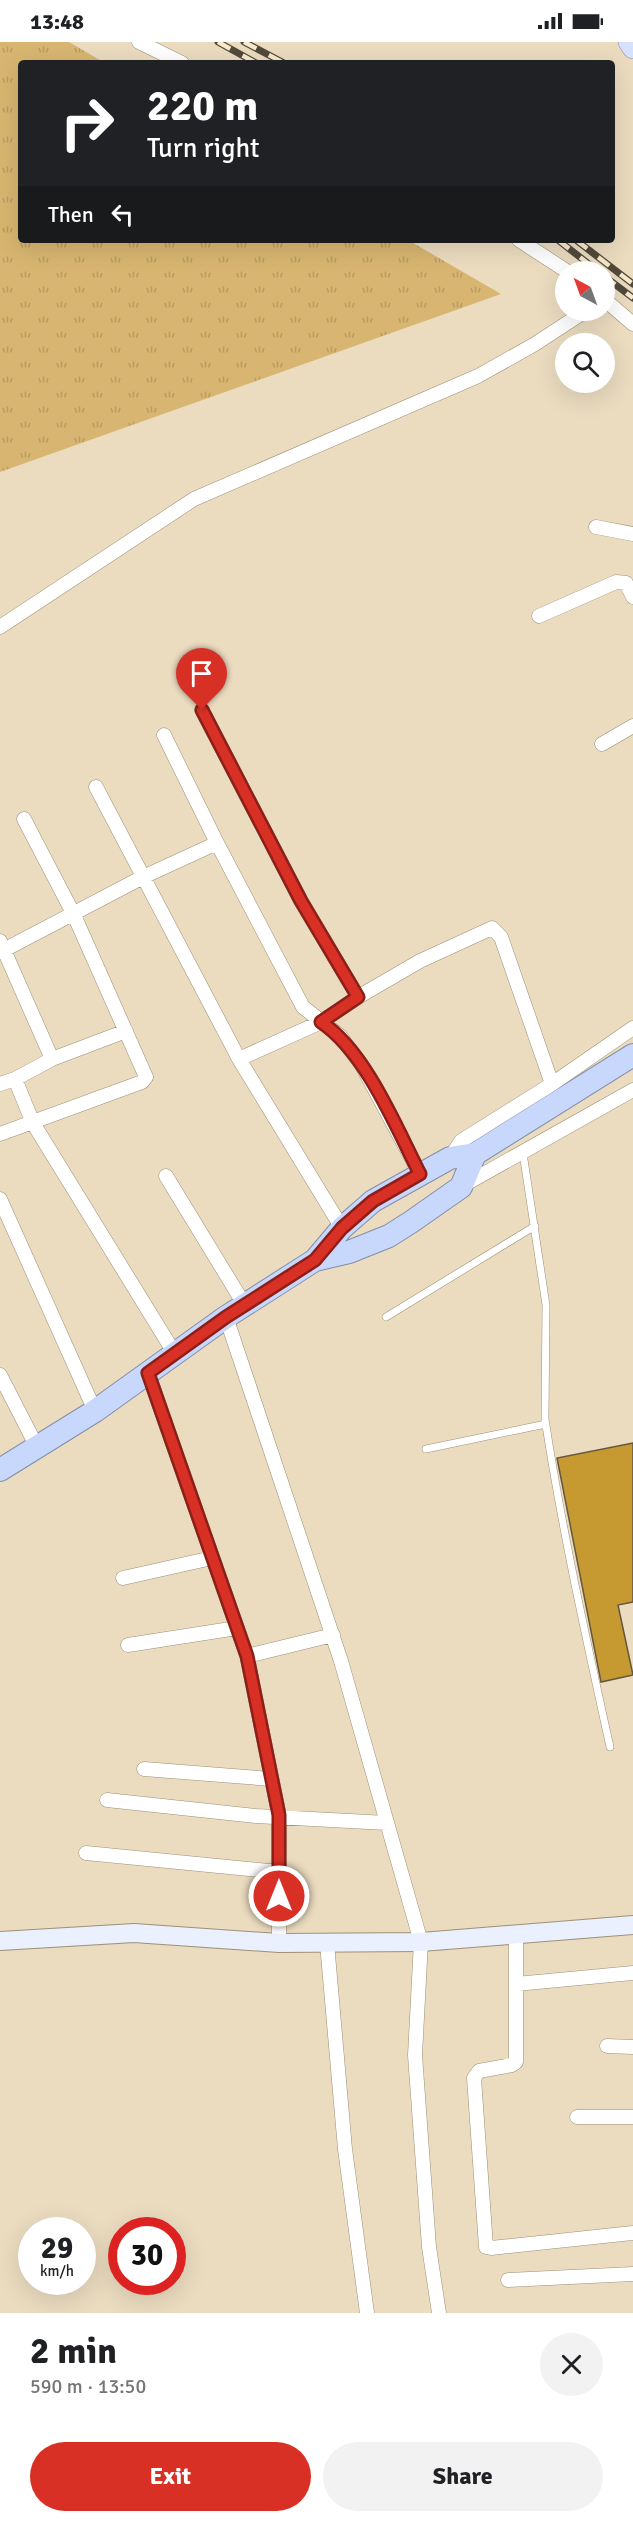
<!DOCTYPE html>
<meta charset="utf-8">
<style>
:root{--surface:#fff;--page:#f2f2f2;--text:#202124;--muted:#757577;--accent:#d93025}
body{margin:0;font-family:Signika,sans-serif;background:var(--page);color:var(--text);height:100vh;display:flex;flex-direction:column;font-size:22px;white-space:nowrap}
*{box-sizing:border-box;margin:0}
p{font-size:20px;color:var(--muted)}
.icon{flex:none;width:33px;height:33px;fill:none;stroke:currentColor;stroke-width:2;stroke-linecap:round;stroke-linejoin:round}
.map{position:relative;height:2271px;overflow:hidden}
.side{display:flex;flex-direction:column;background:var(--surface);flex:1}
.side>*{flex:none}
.top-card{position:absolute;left:18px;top:18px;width:597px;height:183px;border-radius:6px;box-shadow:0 6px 24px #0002;background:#202124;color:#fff;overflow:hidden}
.needle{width:39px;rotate:319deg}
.buttons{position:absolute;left:555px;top:219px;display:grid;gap:12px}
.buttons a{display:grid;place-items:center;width:60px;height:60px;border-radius:50%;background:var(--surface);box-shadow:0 6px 24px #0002;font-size:30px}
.speed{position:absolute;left:18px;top:2175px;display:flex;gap:12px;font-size:30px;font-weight:700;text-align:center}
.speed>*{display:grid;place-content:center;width:78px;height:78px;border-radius:50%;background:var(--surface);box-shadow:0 6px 24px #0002;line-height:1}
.speed small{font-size:15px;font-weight:400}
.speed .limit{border:9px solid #d22;background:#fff;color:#111}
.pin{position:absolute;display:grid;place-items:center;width:51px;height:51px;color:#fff;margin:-62px -26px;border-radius:50% 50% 50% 0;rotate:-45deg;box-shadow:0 0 6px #0007}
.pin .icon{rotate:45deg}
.me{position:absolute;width:66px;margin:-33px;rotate:0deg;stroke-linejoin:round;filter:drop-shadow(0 0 4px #0008)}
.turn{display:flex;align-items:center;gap:21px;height:126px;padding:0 30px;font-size:27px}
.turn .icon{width:78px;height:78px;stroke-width:2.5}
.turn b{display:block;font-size:42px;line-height:51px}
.then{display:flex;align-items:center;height:57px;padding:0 30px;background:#0003;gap:12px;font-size:22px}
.round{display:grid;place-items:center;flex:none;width:63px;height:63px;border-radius:32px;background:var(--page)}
.head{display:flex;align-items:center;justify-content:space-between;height:102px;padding:0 30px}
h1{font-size:36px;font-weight:700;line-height:45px}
.action{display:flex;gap:12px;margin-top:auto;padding:12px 30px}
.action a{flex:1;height:69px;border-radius:36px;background:var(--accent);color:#fff;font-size:24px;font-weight:700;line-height:69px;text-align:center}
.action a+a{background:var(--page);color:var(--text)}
.status{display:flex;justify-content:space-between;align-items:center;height:42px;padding:0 30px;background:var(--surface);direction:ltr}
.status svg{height:16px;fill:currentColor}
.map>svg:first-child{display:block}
</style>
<div class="status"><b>13:48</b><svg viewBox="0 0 49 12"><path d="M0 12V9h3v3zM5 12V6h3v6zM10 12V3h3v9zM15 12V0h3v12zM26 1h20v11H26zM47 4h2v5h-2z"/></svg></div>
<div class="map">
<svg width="633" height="2271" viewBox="0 0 633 2271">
<defs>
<pattern id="grass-tufts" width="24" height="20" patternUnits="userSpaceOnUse" patternTransform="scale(1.5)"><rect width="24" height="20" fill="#d8b671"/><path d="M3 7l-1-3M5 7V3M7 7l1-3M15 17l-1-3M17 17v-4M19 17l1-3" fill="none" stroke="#b99c61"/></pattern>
</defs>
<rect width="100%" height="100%" fill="#ebdcc0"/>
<path fill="url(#grass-tufts)" d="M0,0H69L105,21H21V198H408L501,252L0,430Z"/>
<path fill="#c69931" stroke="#64573f" stroke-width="1.5" d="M633,1401V1560L618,1563L633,1633L601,1640L557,1416Z"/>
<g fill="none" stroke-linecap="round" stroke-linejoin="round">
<g stroke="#9d9075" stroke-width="8">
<path id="service" d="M523,1111L546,1263L545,1377C562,1488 586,1596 610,1705
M386,1275L535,1184
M426,1407L546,1382"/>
</g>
<g stroke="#9d9075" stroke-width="15">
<path id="minor" d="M139,0L182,21
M519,198L568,230
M604,257L633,282
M596,485L633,492
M539,574L616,540L626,541L633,555
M0,585L194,457L478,334L535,302L587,268
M202,668L301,859L358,955
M164,693L217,801L303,965L340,994L361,1022L420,1132
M602,702L633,684
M96,745L239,1017L342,1186
M0,899L52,1017
M0,910L143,835L217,801
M239,1017L321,980L358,955L420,919L492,886L501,895L552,1042
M15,1037L33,1081L175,1312
M0,1042L15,1037L52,1017L126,989
M0,1092L142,1040L146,1035L74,873L24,777
M450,1116L461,1099L552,1042L633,986
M166,1134L244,1262
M462,1144L633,1048
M0,1157L95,1369
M226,1275L341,1619L421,1900L415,2013L429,2205L439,2271
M148,1331L247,1614L279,1773V1901
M0,1333L37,1405
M123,1536L212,1516
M128,1603L237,1586
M247,1614L333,1593
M144,1727L271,1737
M107,1758L256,1774L387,1781
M86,1811L279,1830
M516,1892V2020L512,2023L479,2029L474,2036L486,2205L491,2206L633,2191
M327,1901L345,2107L367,2271
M516,1942L633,1931
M607,2004L633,2005
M577,2075H633
M508,2238L633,2232"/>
</g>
<g stroke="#9d9075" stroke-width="20">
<path id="secondary" d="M0,1899L134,1891L279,1901L421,1900L633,1883"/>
</g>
<g stroke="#838ea8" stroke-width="22">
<path id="primary" d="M629,0L633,6"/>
</g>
<g stroke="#838ea8" stroke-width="24">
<path id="trunk" d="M315,1218L349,1210L389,1194L411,1180L461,1145L475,1112
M0,1428L95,1369L226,1275L315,1218L342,1186L373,1159L450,1116L475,1112L633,1013"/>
</g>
<use href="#service" stroke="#fff" stroke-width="7"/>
<use href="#minor" stroke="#fff" stroke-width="14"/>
<use href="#secondary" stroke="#eaf0fe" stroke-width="18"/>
<use href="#primary" stroke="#d6e2fd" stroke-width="21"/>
<use href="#trunk" stroke="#c8d8fc" stroke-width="22"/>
<g stroke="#524a3b" stroke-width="7">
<path id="rail" d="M218,0L256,21
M244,0L284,21
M558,198L599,230
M576,198L633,242
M604,234L633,256"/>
</g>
<use href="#rail" stroke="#f8eacd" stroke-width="4.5" stroke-dasharray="14" stroke-linecap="butt"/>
</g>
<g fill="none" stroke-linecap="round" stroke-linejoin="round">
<g stroke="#8d1f18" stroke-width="15">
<path id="route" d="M202,668L301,859L358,955L321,980C366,1010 396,1085 420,1132L373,1159L342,1186L315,1218L226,1275L148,1331L247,1614L279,1773V1854"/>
</g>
<use href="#route" stroke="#d93025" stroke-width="10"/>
</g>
</svg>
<div class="buttons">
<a><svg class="needle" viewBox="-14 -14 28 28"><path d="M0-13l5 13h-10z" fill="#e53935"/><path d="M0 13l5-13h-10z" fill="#757577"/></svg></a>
<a><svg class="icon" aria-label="search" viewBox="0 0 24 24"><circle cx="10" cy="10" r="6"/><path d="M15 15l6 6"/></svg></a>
</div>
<div class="speed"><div>29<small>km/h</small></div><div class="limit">30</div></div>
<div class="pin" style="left:202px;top:668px;background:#d93025"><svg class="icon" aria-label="arrive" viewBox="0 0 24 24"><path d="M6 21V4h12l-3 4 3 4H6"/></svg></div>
<svg class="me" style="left:279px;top:1854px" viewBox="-20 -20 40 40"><circle r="17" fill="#d93025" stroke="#fff" stroke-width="3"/><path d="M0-11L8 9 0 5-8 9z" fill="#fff"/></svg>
<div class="top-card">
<div class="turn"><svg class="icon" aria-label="right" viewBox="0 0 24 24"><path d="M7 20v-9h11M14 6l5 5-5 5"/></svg><div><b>220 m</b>Turn right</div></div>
<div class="then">Then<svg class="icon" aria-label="left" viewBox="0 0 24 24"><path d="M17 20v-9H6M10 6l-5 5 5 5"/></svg></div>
</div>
</div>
<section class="side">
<div class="head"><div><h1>2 min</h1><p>590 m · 13:50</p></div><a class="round"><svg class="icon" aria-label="close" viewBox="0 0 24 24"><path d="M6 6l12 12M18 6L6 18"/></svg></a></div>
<div class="action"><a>Exit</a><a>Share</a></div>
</section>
